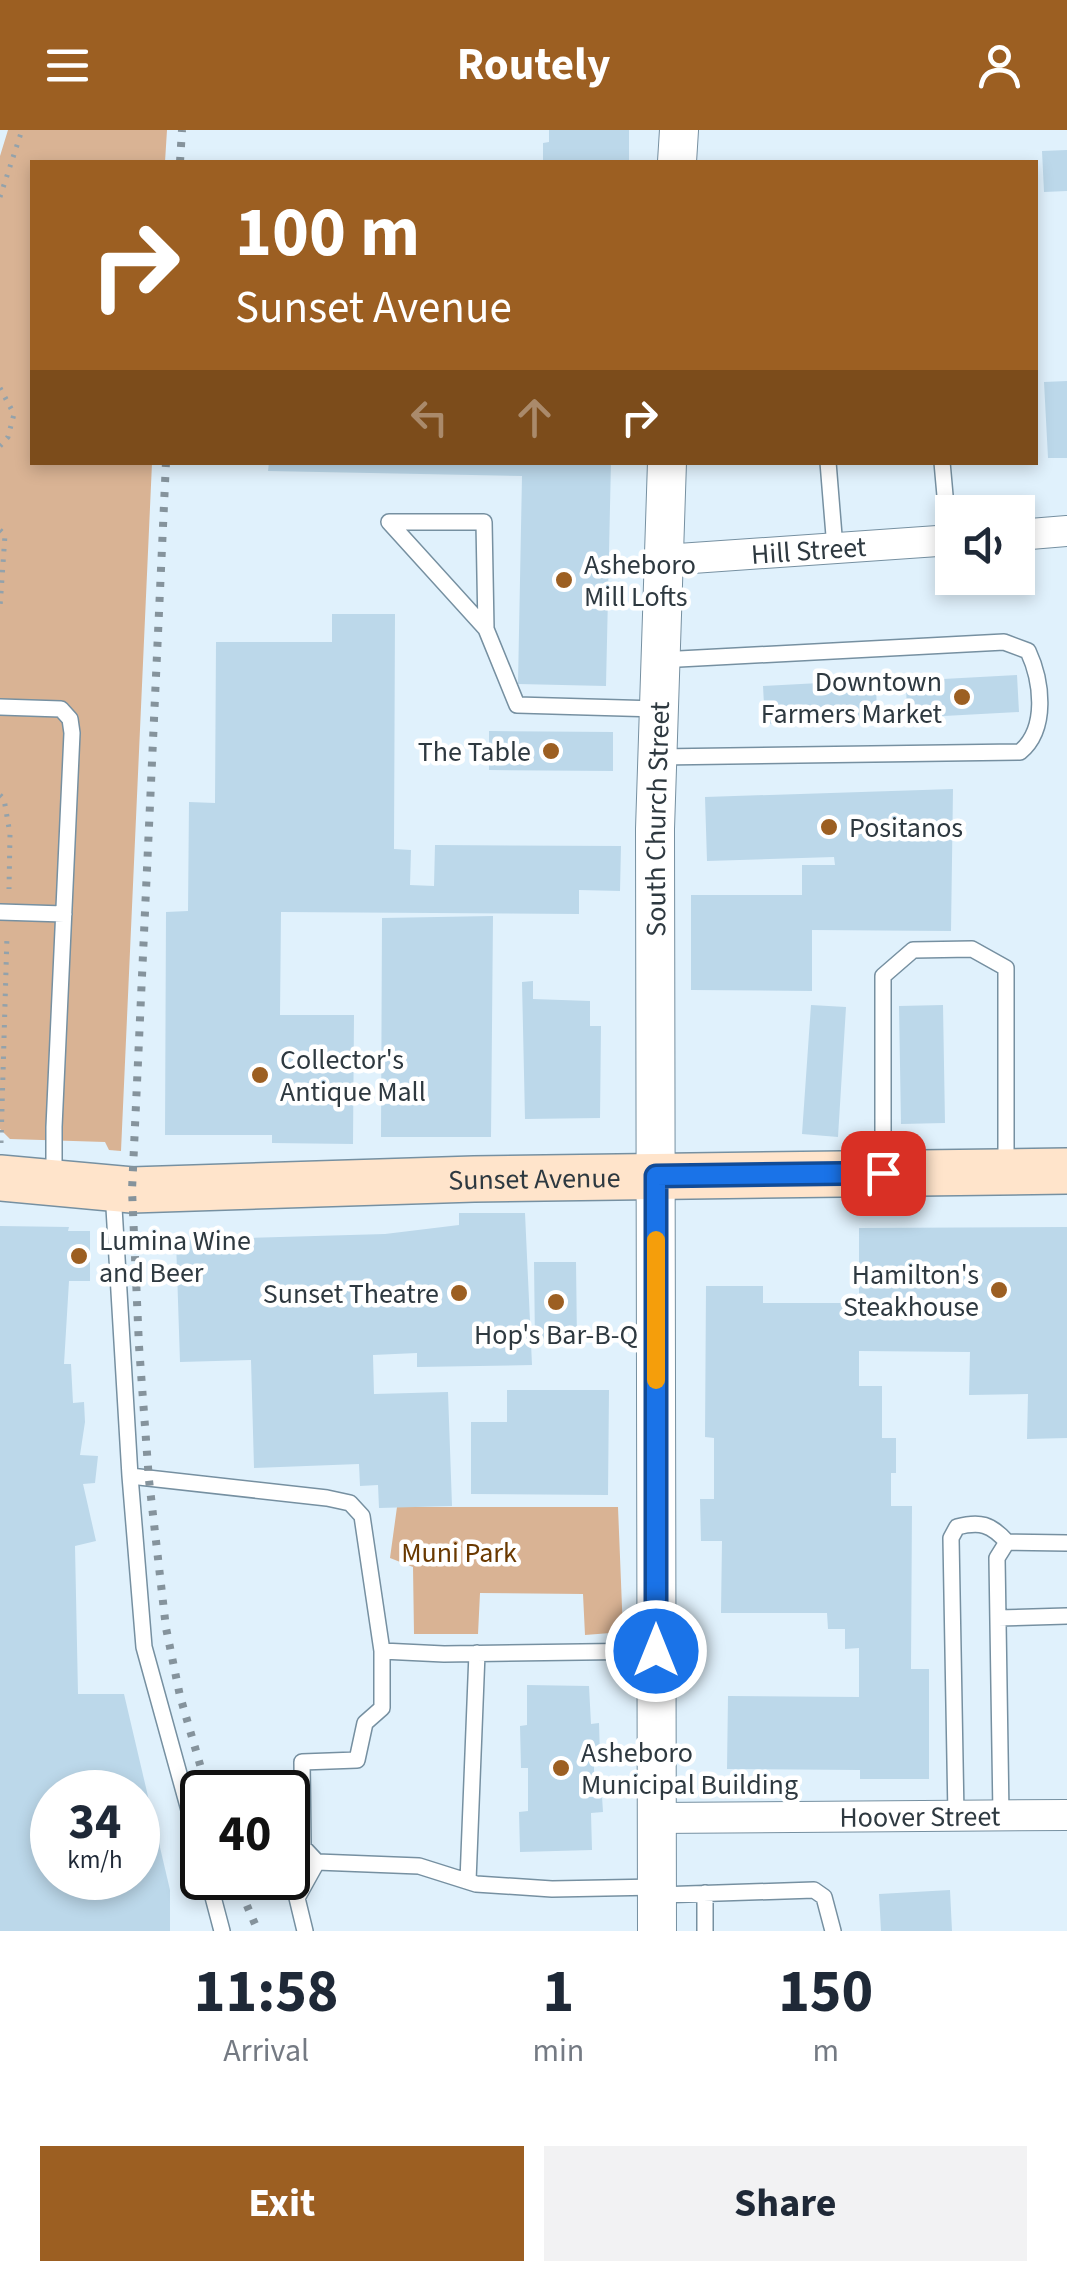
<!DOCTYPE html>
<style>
:root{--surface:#fff;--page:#f2f2f3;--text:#1f2937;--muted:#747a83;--accent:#9c5f22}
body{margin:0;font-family:"Source Sans 3",sans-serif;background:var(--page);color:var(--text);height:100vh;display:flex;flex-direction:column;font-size:38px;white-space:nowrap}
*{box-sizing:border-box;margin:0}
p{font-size:32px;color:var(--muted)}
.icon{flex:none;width:55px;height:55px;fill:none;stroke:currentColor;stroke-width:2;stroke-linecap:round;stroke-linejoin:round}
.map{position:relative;height:1801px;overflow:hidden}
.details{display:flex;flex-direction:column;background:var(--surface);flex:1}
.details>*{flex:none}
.banner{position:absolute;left:30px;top:30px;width:1008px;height:305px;border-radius:0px;box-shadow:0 5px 15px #0003;background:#9c5f22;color:#fff;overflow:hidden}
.buttons{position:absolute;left:935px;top:365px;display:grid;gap:20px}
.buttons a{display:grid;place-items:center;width:100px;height:100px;border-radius:0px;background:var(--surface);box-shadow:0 5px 15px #0003;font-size:50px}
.speed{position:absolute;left:30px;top:1640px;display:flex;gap:20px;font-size:50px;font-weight:700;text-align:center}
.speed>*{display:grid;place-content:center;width:130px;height:130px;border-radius:50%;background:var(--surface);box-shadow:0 5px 15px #0003;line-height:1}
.speed small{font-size:25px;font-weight:400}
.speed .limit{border:5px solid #111;border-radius:15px;background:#fff;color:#111}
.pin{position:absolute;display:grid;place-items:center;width:85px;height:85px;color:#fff;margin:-42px;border-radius:20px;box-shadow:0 5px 15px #0006}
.me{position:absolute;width:110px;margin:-55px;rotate:0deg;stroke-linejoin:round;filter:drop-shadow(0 0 8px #0008)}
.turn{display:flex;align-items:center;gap:35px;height:210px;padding:0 40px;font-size:45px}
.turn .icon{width:130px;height:130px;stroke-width:2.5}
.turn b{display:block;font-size:70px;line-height:85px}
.lanes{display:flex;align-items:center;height:95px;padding:0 40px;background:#0003;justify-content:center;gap:50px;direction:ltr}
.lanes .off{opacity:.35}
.eta{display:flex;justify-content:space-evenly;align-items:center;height:170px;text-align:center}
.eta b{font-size:60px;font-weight:700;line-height:70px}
.action{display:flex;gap:20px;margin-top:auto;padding:20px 40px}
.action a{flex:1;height:115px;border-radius:0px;background:var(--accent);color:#fff;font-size:40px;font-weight:700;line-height:115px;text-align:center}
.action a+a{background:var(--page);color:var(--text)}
header{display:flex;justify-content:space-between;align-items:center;height:130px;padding:0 40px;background:var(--accent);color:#fff;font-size:45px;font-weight:700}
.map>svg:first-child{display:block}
</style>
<header><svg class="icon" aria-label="menu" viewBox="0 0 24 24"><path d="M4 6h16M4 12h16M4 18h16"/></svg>Routely<svg class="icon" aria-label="person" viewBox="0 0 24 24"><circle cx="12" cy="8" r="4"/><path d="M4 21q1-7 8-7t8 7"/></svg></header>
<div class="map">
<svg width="1067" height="1801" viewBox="0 0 1067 1801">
<rect width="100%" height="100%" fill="#e0f1fc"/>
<path fill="#d9b394" d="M8,0H167L165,32H32V332L152,333L121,1021L109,1020L105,1012L10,1009L0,999V26Z
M397,1377H618L623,1502L585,1505L583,1464L480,1463L478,1504H414L413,1437L390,1428Z"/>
<path fill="#bcd8ea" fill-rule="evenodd" d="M549,0H629V32H543V13L549,12Z
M1067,20V61L1044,62L1042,21Z
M1067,251V328H1048L1044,252Z
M269,332H611L606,556L518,554L522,346L268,341Z
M332,484H395L394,719L411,720L410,755L434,756L435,715L621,716L620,761L579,760V784L281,782L280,885H354L353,1014L272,1013V1005H165L166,782L188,781L189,672L215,673L216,512H332Z
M1017,545L1019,582L907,588L906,551Z
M876,550L877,588L765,594L763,556Z
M489,601L613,602V641L489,640Z
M953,659L951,801L812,800V861L691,860V765H802V735H835L834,727L707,731L705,667Z
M493,786L491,1007H381L382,788Z
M533,851V869L590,871V896H601L600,988L525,989L522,852Z
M811,875L846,877L838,1007L802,1004Z
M943,875L945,993L901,994L899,876Z
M459,1083H525L532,1235L417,1237V1223L373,1225L374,1264L448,1262L452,1376L379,1378L378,1355L360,1356L359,1334L254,1338L251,1230L180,1232L176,1110L385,1104L459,1095Z
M0,1096L69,1097L68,1101H90V1151H69L64,1234H71L73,1273L84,1272L85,1292L80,1325L98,1326L95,1353L83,1354L96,1411L75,1416L78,1564H124L170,1760V1801H0ZM52,1662H138V1748H52Z
M1067,1097V1308L1027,1309L1028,1264L969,1265L970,1222L859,1221V1256H882V1308H896V1343H891V1376H912L911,1539H929V1649H860V1640L727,1639L728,1566L859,1567V1518L845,1519V1499H828L827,1483H721L722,1411H701L700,1369H714V1308L705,1307L706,1156H763V1173H859V1098Z
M534,1132H576L577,1211L535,1212Z
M507,1260H609L608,1365L471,1364V1292H507Z
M527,1555L589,1556L591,1594L599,1593L600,1626L594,1625V1651H601L603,1682L591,1683L592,1720L520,1722L519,1682L528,1681V1638H521L520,1596L527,1595Z
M950,1760L952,1801H881L879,1764Z"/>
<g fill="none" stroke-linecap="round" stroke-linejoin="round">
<g stroke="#7690a1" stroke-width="18">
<path id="service" d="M828,332L835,418
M942,332L949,410
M389,392H484L486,499Z
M486,499L517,575L658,579
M0,577L61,579L70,589L72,603L54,997V1047
M659,627L1020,622C1048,599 1042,551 1028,521L1004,512L660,530
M0,782L64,784
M883,1040V846L913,820L972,819L1006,838V1037
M113,1061L130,1346
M998,1488L1067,1486
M655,1521L444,1524L382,1521V1578L365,1593L357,1630L302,1632L303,1717L317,1732L419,1736L476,1754L552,1759L657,1757
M1001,1685L997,1428L1007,1412
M956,1686L951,1408L957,1397C980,1391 991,1394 1007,1412L1067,1413
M202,1727L144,1517L130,1346L327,1368L350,1373L362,1386L382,1521
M208,1748L222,1801
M468,1751L477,1523
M705,1763V1801
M658,1765L814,1760L824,1767L833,1801
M305,1801L297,1768L317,1732"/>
</g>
<g stroke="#7690a1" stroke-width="32">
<g id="minor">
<path d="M1018,405L1067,401"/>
<path id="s1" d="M664,430L952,410"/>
<path id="s2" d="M655,1688L1067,1685"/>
</g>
</g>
<g stroke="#7690a1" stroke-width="40">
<g id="tertiary">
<path d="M677,32L679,0"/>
<path id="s3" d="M657,1801L655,699L667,332"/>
</g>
</g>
<g stroke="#7690a1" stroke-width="48">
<g id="secondary">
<path id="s4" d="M0,1048L132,1060L474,1049L1067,1041"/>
</g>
</g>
<path stroke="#93a2ab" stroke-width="5" stroke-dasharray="2.5 8" stroke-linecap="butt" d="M0,67L22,0
M0,258L14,284L8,307L0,316
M0,400L5,405L0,477
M0,665L4,669L10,704L9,759
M1,1013L7,805"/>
<use href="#service" stroke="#fff" stroke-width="15"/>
<use href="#minor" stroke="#fff" stroke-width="30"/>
<use href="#tertiary" stroke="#fff" stroke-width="38"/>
<use href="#secondary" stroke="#ffe4cb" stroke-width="45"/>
<path stroke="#85939c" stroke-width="8" stroke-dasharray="5 10" stroke-linecap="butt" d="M180,32L182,0
M166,332L132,1060L139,1216L149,1350L166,1498L180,1566L208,1662
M235,1748L258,1801"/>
</g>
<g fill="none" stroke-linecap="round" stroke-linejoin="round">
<g stroke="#114b97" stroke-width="25">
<path id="route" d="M656,1521V1046L883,1043"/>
</g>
<use href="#route" stroke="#1a73e8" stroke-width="18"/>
<path stroke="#f59e0b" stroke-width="18" d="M656,1250V1110"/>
</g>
<g fill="#9c5f22" stroke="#fff" stroke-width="4">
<circle cx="564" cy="450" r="10"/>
<circle cx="962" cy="567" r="10"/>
<circle cx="551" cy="621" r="10"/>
<circle cx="829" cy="697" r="10"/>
<circle cx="260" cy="945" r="10"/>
<circle cx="79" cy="1126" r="10"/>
<circle cx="999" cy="1160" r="10"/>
<circle cx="459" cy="1163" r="10"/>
<circle cx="556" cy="1172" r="10"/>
<circle cx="561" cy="1638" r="10"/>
</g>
<g text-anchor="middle" stroke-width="9" stroke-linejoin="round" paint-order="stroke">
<g font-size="28" fill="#2e3940" stroke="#fff">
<text dy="10" stroke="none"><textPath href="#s1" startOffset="145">Hill Street</textPath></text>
<text dy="10" stroke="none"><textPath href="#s3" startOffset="1112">South Church Street</textPath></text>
<text dy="10" stroke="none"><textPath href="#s4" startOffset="535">Sunset Avenue</textPath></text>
<text dy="10" stroke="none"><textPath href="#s2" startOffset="265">Hoover Street</textPath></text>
</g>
<g font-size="28" fill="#2e3940" stroke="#fff" text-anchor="start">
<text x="584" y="444">Asheboro<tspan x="584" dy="32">Mill Lofts</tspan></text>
<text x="942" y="561" text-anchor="end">Downtown<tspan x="942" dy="32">Farmers Market</tspan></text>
<text x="531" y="631" text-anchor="end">The Table</text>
<text x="849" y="707">Positanos</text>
<text x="280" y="939">Collector's<tspan x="280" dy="32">Antique Mall</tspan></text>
<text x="99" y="1120">Lumina Wine<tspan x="99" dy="32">and Beer</tspan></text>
<text x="979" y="1154" text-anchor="end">Hamilton's<tspan x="979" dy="32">Steakhouse</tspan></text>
<text x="439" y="1173" text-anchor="end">Sunset Theatre</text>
<text x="556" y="1214" text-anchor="middle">Hop's Bar-B-Q</text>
<text x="581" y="1632">Asheboro<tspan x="581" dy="32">Municipal Building</tspan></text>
</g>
<g font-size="28" fill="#6a3900" stroke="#fff">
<text x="459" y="1432">Muni Park</text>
</g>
</g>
</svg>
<div class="buttons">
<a><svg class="icon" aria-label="sound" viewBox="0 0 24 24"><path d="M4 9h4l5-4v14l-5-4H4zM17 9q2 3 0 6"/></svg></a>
</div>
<div class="speed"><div>34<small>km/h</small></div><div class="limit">40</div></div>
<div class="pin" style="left:883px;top:1043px;background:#d93025"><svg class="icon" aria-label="arrive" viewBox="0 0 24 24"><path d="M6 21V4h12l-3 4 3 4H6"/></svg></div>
<svg class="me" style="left:656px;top:1521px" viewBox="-20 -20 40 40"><circle r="17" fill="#1a73e8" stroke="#fff" stroke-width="3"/><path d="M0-11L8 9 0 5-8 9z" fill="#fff"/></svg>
<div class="banner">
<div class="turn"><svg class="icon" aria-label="right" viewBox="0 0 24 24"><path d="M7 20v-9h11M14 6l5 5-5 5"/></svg><div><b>100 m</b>Sunset Avenue</div></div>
<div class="lanes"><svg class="icon off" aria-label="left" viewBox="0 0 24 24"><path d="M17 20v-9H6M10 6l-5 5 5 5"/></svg><svg class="icon off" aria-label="ahead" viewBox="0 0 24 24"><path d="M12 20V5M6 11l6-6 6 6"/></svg><svg class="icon" aria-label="right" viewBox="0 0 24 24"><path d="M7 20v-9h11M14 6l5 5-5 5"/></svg></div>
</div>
</div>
<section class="details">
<div class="eta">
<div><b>11:58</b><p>Arrival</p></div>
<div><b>1</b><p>min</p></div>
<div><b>150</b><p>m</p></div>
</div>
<div class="action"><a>Exit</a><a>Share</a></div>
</section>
